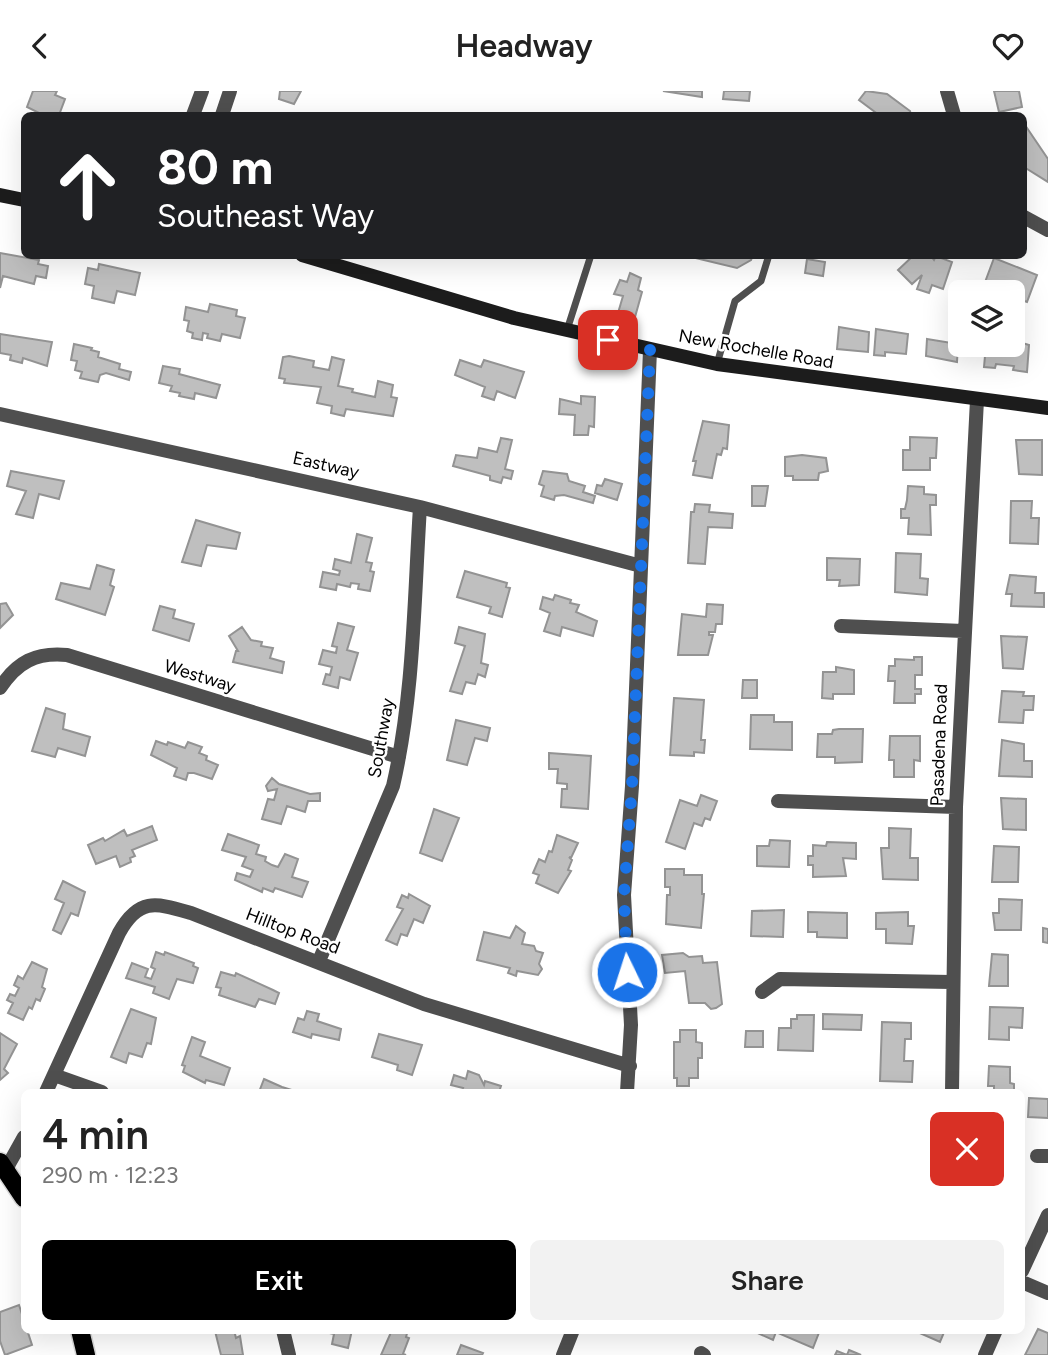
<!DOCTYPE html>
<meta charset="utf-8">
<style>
:root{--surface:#fff;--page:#f2f2f2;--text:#222;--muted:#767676;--accent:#000}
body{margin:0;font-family:Figtree,sans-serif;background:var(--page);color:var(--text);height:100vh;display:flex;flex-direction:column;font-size:26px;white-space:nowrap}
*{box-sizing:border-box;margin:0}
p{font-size:23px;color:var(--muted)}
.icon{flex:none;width:38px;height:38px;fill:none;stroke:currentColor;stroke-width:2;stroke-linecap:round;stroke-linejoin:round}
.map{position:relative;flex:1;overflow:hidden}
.details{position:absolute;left:21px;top:998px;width:1004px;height:245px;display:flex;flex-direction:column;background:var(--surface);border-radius:10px;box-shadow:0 7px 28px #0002}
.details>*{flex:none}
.banner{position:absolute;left:21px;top:21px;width:1006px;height:147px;border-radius:10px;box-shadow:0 7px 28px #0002;background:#202124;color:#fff;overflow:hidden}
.controls{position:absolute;left:948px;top:189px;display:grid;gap:14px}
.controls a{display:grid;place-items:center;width:77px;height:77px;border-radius:10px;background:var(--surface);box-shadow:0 7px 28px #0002;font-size:35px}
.pin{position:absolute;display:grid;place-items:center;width:60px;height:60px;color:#fff;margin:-30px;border-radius:14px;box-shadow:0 4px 10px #0006}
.me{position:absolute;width:77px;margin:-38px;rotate:356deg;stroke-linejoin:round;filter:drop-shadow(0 0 5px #0008)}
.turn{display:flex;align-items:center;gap:24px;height:147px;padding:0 21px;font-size:32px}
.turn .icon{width:91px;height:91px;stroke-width:2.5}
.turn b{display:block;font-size:49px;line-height:60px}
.round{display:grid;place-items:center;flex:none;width:74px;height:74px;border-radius:10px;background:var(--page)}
.head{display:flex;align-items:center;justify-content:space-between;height:119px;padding:0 21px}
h1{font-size:42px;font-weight:600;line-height:52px}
.primary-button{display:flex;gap:14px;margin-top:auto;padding:14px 21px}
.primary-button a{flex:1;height:80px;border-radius:10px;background:var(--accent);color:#fff;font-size:28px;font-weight:600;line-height:80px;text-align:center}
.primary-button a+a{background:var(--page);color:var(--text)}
header{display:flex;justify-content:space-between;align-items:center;height:91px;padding:0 21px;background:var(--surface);font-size:32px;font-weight:600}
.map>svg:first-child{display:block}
</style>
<header><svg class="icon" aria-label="back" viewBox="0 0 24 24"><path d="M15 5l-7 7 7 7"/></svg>Headway<svg class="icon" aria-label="heart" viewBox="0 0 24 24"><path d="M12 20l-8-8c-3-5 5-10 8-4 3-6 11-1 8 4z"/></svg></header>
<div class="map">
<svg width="1048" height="1264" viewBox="0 0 1048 1264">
<rect width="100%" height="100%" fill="#fff"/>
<path fill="#bfbfbf" stroke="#939393" stroke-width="2" d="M33,0H57L55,4L65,8L59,24H43L27,16Z
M301,0L294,13L279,8L280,0Z
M663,0H702V6Z
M724,0H750L749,10L723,8Z
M866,0L887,3L910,20L911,24H879L859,9Z
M994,0H1019L1022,16L999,21Z
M1025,34L1048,68V91L1024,76Z
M0,162L39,169L38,173L48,175L46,187L36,185L34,193L3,185L0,197Z
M683,164H753L751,169L737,177Z
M914,164H930L934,169L936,165L952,171L943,198L932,194L929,202L917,198L922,184L912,193L898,179Z
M994,167L1037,184L1027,211L1013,206V201H1001L984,194Z
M807,168L825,171L823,185L805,182Z
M99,173L140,182L135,204L117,200L114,212L92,207L94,195L85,193L88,177L98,179Z
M630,182L641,187L638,199L642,201L635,226L618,222L623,205L614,203L620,189L627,191Z
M210,213L237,219L236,225L245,227L240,247L222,243L220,250L207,247L208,243L203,242L202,249L192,247L193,242L187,240L189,230L184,229L186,216L208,221Z
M839,236L869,241L868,261L837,258Z
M876,238L908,243L906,263L885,261V265L874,264Z
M0,243L52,251L47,275L23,267L22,272L10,269L11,264L0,262Z
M927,248L958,253L957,271L926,265Z
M1013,249L1029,254L1027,281L1013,279L1014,275L996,273L995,277L984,276L986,254H1013Z
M74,253L92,257L91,259L99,261L98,266L120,273L119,278L131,281L129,289L106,282L100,284L98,291L80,287L82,281L75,279L77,270L71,269Z
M289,265L314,270L313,276L329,279L332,266L344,269L338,295L353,298L352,301L375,306L378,290L393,294L391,306L397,307L393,325L346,318L344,325L331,322L332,315L317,312L321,296L284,292L285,288L279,287L283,266Z
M460,269L481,276L484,269L524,281L515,307L497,300L494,309L482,305L485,296L455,284Z
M163,275L180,278L179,283L220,294L216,307L195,302L194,308L179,305L180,302L170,300L172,295L159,292Z
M581,305L595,306L594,336L589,335L588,344H574L575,324L559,323L560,308L581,313Z
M703,330L729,334L727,358L723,357L721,364L717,363L712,387L693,384L696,370H693Z
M910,346L937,347L936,367H930V379H903V359H910Z
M501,347L512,349L505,378L513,380L511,388L503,386L501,392L490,389V385L453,375L456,364L477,367L479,357L497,361Z
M1016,349H1042V384L1019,383Z
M802,364L826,367L828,380L819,382L818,389H793V385H785V366Z
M11,380L64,390L59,408L39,403L33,427L16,423L26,400L7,395Z
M543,380L567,383L569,390L585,395L583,401L595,405L593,412L564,404L555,405L554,409L541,405L544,395L539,393Z
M605,388L622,393L617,409L595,402L597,394L602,395Z
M752,395H768L765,415H752Z
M908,395L924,396V403L936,404V414H930L931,444L908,443L909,427H901V418H905L907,409Z
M1011,410H1032L1031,427H1039L1038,453L1010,452Z
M695,413L710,414L709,421L733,423L732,437L708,436L705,473L688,472L691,421H694Z
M196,429L240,442L236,458L207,454L201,475L182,471Z
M357,443L372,447L366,471L372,472L370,480L374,481L370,500L358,498L359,493L351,492L350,496L337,493L336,499L320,496L323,481L339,484L340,480L333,478L335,468L351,472Z
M896,462L921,463L920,487L928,488L927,504L895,501Z
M827,467L860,468L859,494L839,495L840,489H827Z
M97,474L114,479L110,494L114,496L105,524L56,508L61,492L90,498Z
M465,480L507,492L506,496L510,497L502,526L489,522L491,516L457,506Z
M1010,484L1036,486L1035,502H1044V516L1011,515L1012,503H1006Z
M555,504L571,509L570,512L579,514L576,521L597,530L593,545L562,536L560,545L544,540L550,522L540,518L543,506L553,509Z
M6,512L13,524L0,537V513Z
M707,513L723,514L722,533H716L715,541H709V544H713L708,564H678L682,523L706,526Z
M160,515L175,519L173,527L194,533L189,550L153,539Z
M338,532L354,536L347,559L358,562L350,589L340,586L338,597L323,593L326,583L330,584L332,576L319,573L323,559L336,562L337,556L332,555Z
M242,536L251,549L262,551L261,555L273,557L270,567L284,571L282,582L233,571L236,560H238L229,545Z
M459,536L485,543L481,572L488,574L485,586L478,583L475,593L466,591L462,603L450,600L465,555L455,552Z
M1001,545L1027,546L1023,578L1003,577Z
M914,566H922V584H915V598H921V603H915V612H894L895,590H888L889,575H895V568L914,569Z
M836,576L854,579V603H833V608L822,607L823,581H836Z
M743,589H757V607H742Z
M1002,600L1024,601L1023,605H1034L1033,619H1024L1023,632L999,631Z
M674,607L704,609L701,649H705L704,662L694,661V665L670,664Z
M46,617L65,623L63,638L90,646L85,665L58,657L55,666L32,660Z
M751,624H774V631H792V659L750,658Z
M456,629L490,637L487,650L475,647L467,674L447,669Z
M839,638H863L862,671L835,672V666H817L818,643H832L833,639Z
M890,645H920V670L914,669V686H894V669H889Z
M1002,649L1024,653V670H1032V686L999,685Z
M156,650L167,654L168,651L185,657L188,651L202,656L199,662L207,665L206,669L218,674L212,688L194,682H188L186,689L174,685L177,677L151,664Z
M549,662L591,665L588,718L561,716L562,698H567V693L557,692L558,678H549Z
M272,687L279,693L310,703L320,702V710H308L305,721L287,715L281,733L262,728L268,708L274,709L277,698L268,700L266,695Z
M701,704L717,710L710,729L705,727L702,735L694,732L685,758L666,751L680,709L697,715Z
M1001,707L1026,708V739L1003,738Z
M434,718L459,727L442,770L420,762Z
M152,735L157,749L132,759L135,765L130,767L131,771L120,776L116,765L96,773L88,754L103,747L105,750L124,739L127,745Z
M889,737L911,738L910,767H918V789L883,788L881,757H889Z
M228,743L259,754L256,763L266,766L265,770L272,774L278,776L285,763L298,768L292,786L308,791L302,806L275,797L273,801L263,797L262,801L235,789L237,782L250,786L253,779L242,775L246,766L222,759Z
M557,744L578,752L571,767L569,766L572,769L568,779L571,780L558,802L536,792L539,784L533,782L539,768L545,771L549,760L552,761Z
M770,749L790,750L789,776L757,775V755H769Z
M827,751L856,752V768L843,767L846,785L813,786V774H808V765H813V754L826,755Z
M994,755L1019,756L1018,791H992Z
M665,778H684V784H702V803H704L701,837L666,833L667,804H670V796H665Z
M63,790L85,801L78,825L71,822L61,843L53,839L64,812L55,808Z
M409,803L430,815L423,832L414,828L407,845L401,843L397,854L386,849L403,818L397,816L402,804L408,807Z
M999,808L1022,809L1021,839H995L993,822H999Z
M784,819L783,846L751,845L752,820Z
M808,821L847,822V847L817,846V841H808Z
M908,821V835H914L912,853L886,852V838H876V822Z
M516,835L525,842L522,853L534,855L536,860L543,862L539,873L542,878L538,884L517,880L516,885L508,882L510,877L477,869L484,841L510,847Z
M1043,837L1048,838V852L1043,851Z
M156,861L164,864L165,861L194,872L193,875L198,877L193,892L177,888L169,908L153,902L155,896L126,887L132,872L148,878L145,886L151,888L155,878L151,876Z
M683,862L689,866L702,865L703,872L717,871L722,913L716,917L711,918L705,912H689L685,880L665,882L662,864Z
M992,863L1008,864V895H989Z
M32,871L47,878L42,896L45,898L40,910L36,908L32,918L29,916L23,929L8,922L13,912L7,909L10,903L15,905L19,897L14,894L18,885L23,888Z
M221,881L235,885L236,882L273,899L279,902L275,913L259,908L255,916L219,904L221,897L216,896Z
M990,916L1023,917L1022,937L1009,936V949L989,948Z
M131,918L156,927L151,953L147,952L142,966L129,962L126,972L111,966Z
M307,920L319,923L317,930L341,938L339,949L312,943L311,947L293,941L298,927L304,929Z
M823,923L862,924L861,939L823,938Z
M797,924H814L813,960L778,959L779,937H791V928H797Z
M882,931L911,932V948H905L904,970H913L912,991L880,990Z
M680,939H696V951L702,952V967H698V987H689V995H677V987H674V951H680Z
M746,940H763V956H745Z
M0,942L17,953L4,978L8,982L0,989Z
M379,943L422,954L412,984L397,979L398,974L372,966Z
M192,946L205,951L200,965L230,977L224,994L206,989L205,992L183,981L185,975L182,974Z
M989,975L1010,976V992L1014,993V1001H994V995H988Z
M468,980L479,984L484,994L485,990L501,995L499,1001H461L463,997L451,994L454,984L466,988Z
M264,988L282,996L298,1001H259Z
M1029,1007L1048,1008V1027L1028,1026Z
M19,1214L32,1254L5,1264L0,1250V1221Z
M1038,1238L1048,1242V1264H1025Z
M234,1239L236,1247L240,1245L243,1264H221L215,1240Z
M329,1239H352L348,1257L332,1253L334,1243L329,1242Z
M392,1239H408L406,1246L409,1247L403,1263L406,1264H381Z
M751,1239H820L813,1257L776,1241L773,1249Z
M913,1239H945L940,1251Z
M461,1254L483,1262L482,1264H457Z
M849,1259L861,1264H835L837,1260L847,1264Z"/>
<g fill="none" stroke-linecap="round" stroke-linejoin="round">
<g stroke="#dbdbdb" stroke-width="21">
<path id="primary" d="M0,1071L24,1107
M80,1239L86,1264"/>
</g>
<path stroke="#4f4f4f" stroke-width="7" d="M567,239L591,164
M717,273L735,210L761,190L769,164"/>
<path stroke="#4f4f4f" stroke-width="14" d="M947,0L954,24
M193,24L202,0
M222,24L230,0
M1024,126L1048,139
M0,323L420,416L641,475
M841,535L963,540
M0,597C17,571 36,561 67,564L399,666
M778,710L956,716
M319,870L393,695C414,604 414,509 420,416
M762,901L780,888L951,891
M54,984L102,1001
M46,1001L119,842C139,806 156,812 191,822L424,913L630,975
M627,1001L631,934L624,804L632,695L650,259
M952,1001L956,716L977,309
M1037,1065H1048
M6,1078L24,1046
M1022,1180L1048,1124
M1022,1191L1048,1202
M283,1239L289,1264
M701,1262L704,1264
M563,1264L573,1239
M985,1264L996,1239"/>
<path stroke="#1c1c1c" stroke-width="14" d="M0,104L24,109
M302,164L514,227L717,273L1048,317"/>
<use href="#primary" stroke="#000" stroke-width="18"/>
</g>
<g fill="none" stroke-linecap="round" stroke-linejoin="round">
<path stroke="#1a73e8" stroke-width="12" stroke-dasharray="0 21.6" d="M608,249L650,259L632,695L624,804L627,881"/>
</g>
<g text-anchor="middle" stroke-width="5" stroke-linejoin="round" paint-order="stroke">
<g font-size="18" fill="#000" stroke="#fff">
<text transform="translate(756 258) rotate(10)" y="6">New Rochelle Road</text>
<text transform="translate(326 374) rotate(13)" y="6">Eastway</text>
<text transform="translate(200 585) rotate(17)" y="6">Westway</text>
<text transform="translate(381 647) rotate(-80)" y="6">Southway</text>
<text transform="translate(939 654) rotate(-88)" y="6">Pasadena Road</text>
<text transform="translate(293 840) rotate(21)" y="6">Hilltop Road</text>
</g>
</g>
</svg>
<div class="controls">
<a><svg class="icon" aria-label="layers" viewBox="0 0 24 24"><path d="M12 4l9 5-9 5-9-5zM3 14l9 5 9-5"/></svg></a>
</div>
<div class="pin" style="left:608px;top:249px;background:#d93025"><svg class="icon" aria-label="arrive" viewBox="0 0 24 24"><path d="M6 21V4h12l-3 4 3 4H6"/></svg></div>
<svg class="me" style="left:627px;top:881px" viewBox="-20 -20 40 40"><circle r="17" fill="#1a73e8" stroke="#fff" stroke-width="3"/><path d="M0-11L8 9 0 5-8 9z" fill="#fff"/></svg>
<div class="banner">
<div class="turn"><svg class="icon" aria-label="ahead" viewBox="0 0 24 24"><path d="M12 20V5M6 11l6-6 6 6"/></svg><div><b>80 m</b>Southeast Way</div></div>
</div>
<section class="details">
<div class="head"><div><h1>4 min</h1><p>290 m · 12:23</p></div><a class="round" style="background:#d93025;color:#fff"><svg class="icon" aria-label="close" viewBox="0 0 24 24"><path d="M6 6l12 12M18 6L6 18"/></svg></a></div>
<div class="primary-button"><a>Exit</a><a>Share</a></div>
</section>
</div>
